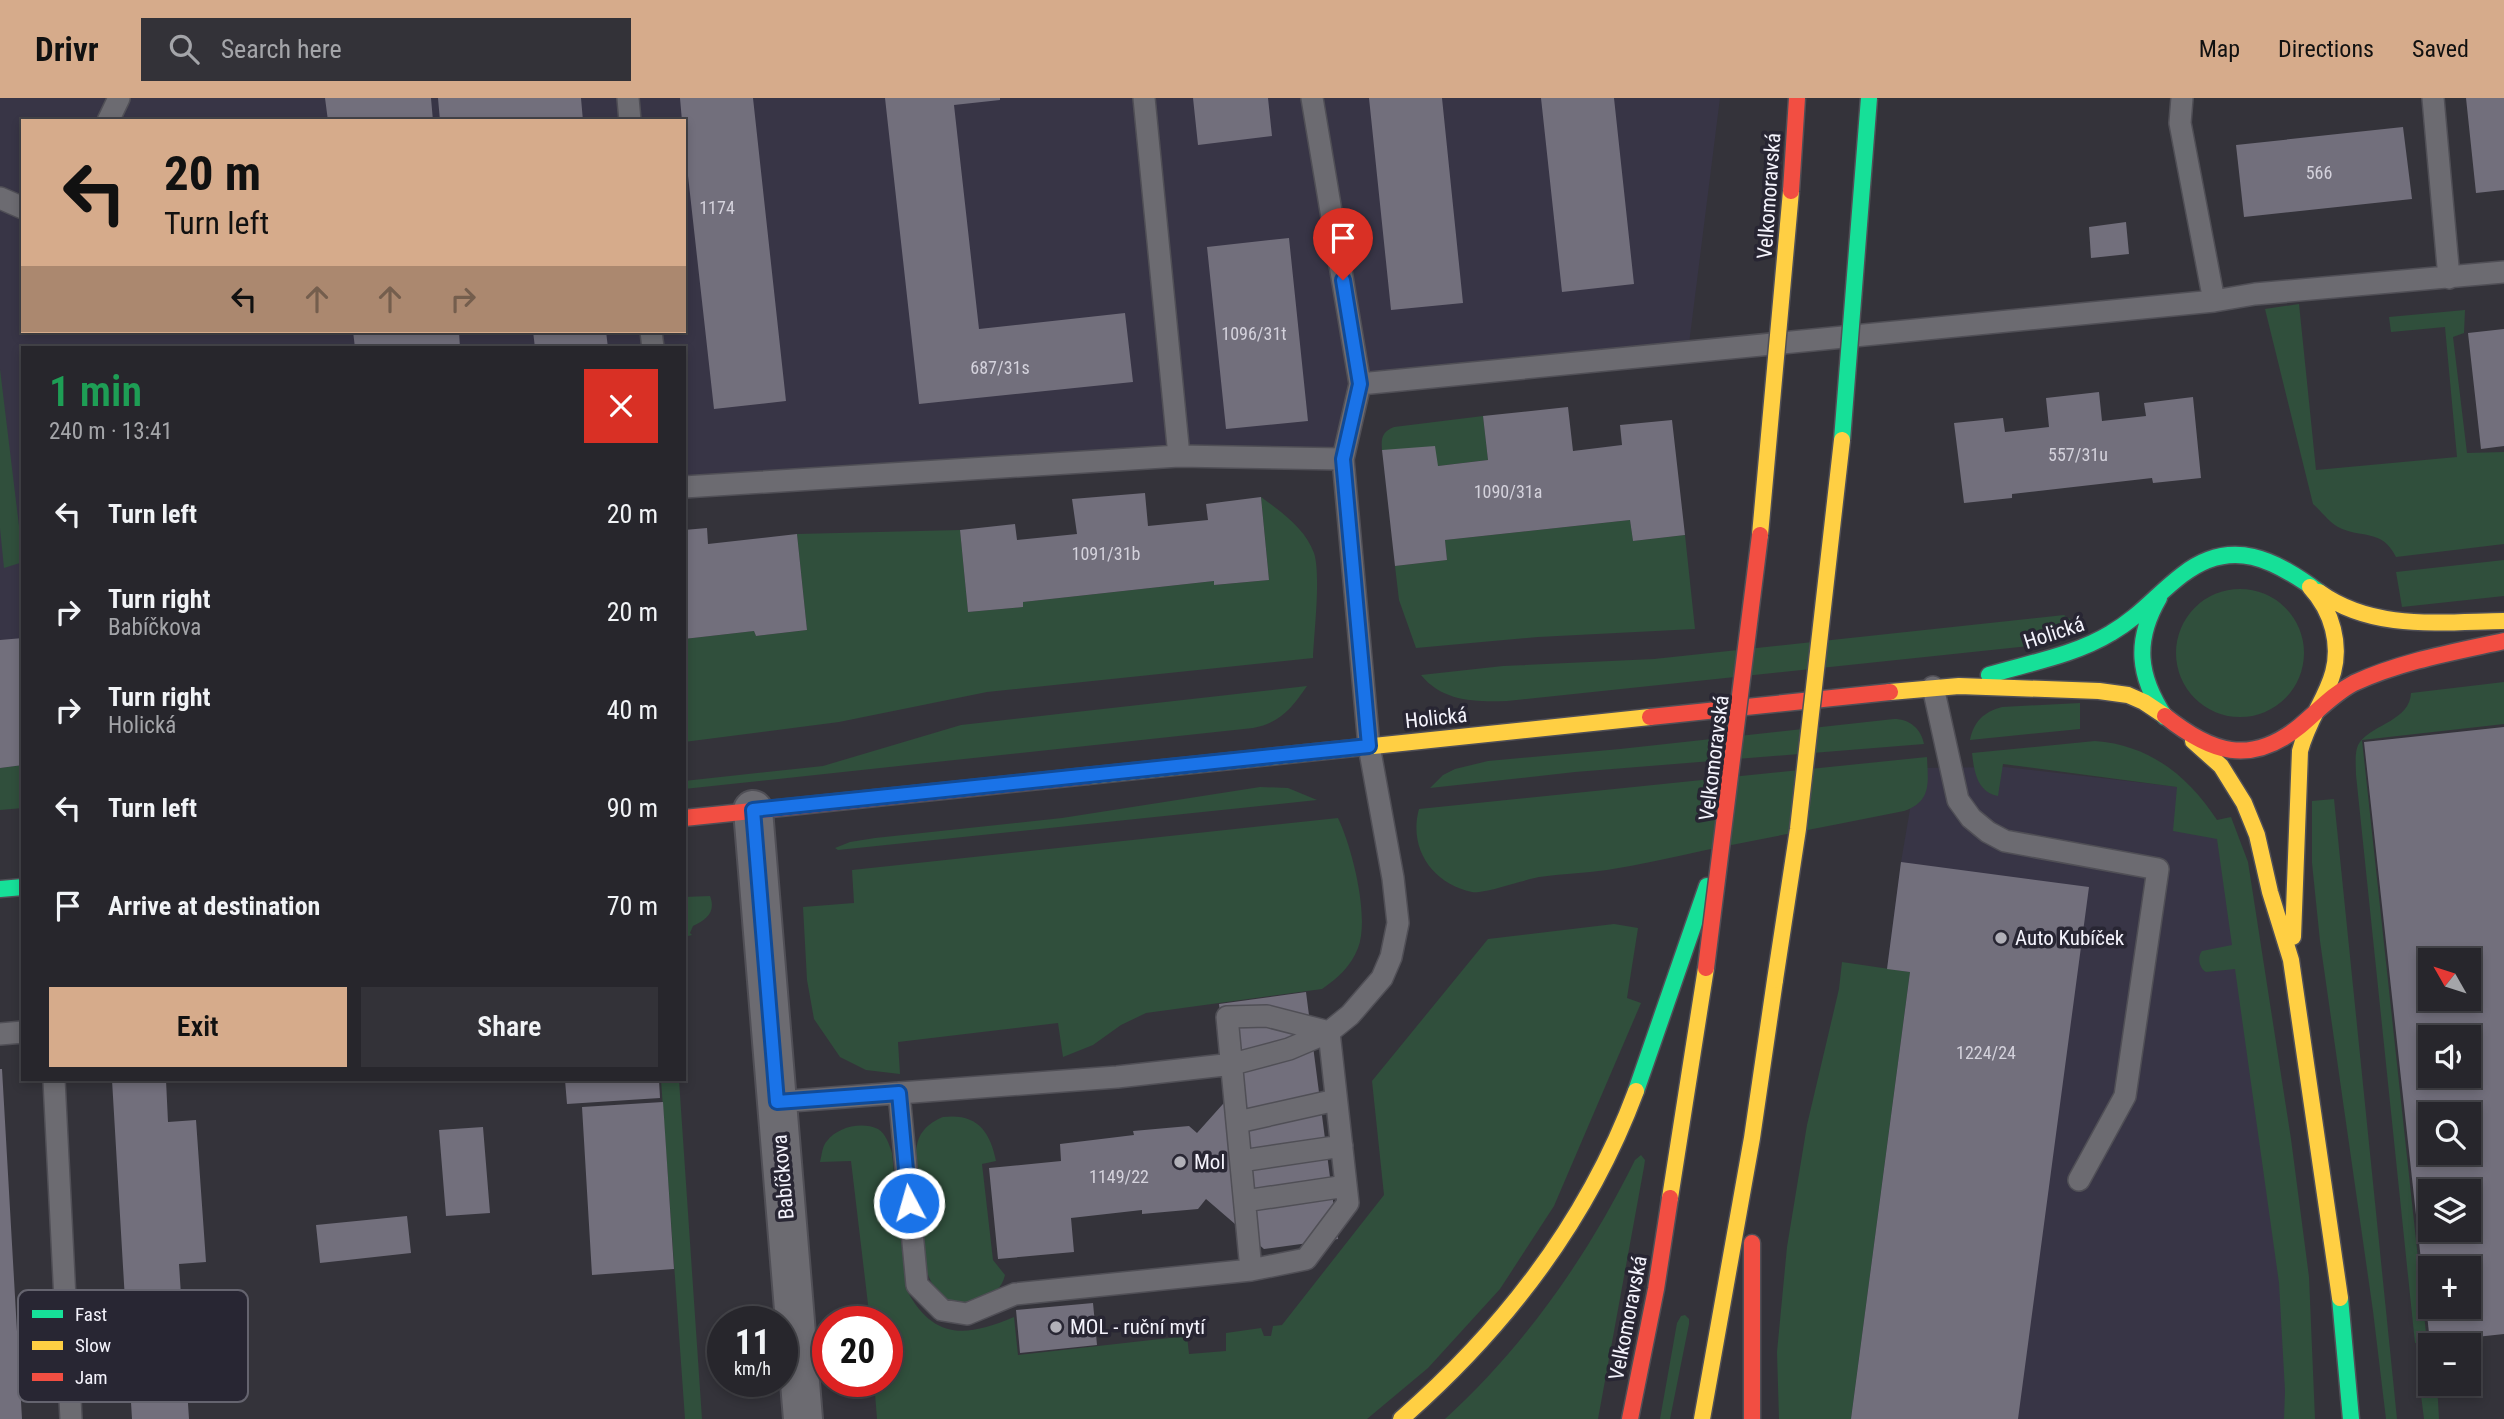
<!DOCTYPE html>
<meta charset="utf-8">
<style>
:root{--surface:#27262c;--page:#333238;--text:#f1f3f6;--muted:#a4a5a9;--line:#434348;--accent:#d6ab8b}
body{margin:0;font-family:"Roboto Condensed",sans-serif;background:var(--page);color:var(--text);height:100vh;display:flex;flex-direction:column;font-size:26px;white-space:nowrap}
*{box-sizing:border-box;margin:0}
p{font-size:23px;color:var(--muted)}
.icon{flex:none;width:38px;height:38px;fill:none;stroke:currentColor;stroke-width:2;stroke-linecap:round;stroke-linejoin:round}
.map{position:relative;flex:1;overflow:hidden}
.drawer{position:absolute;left:21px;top:248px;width:665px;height:735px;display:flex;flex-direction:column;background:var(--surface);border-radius:0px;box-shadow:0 4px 10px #0003,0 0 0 2px var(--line)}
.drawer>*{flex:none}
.guide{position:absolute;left:21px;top:21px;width:665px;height:214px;border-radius:0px;box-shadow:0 4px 10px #0003,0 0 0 2px var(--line);background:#d6ab8b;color:#111;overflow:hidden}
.needle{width:46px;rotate:309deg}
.controls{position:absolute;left:2418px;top:850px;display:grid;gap:14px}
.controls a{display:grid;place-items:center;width:63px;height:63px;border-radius:0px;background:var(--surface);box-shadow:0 4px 10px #0003,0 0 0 2px var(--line);font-size:35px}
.speed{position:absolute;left:707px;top:1208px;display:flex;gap:14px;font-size:35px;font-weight:700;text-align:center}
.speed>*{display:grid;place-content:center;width:91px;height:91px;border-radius:50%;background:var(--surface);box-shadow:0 4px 10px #0003,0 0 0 2px var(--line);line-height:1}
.speed small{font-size:18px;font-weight:400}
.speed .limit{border:10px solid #d22;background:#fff;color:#111}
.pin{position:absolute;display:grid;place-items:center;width:60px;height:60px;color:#fff;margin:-72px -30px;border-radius:50% 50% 50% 0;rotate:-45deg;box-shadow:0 0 7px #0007}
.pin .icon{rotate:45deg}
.me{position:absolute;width:77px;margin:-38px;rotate:354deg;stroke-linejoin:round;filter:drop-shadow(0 0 5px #0008)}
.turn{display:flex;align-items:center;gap:24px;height:147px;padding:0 28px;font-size:32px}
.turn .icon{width:91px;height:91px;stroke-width:2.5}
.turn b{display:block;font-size:49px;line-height:60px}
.lanes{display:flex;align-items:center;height:66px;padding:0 28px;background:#0003;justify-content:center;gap:35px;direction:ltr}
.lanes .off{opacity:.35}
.round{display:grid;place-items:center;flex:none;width:74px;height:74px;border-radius:0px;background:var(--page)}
.head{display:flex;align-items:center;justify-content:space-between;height:119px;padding:0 28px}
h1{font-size:42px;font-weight:600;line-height:52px;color:#1e9e55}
.primary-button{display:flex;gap:14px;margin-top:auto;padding:14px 28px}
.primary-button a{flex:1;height:80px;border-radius:0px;background:var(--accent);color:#111;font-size:28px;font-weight:600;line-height:80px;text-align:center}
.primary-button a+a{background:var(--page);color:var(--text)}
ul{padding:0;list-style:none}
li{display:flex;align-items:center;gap:21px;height:98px;padding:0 28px}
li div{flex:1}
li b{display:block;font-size:26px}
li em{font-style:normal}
header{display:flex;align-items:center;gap:42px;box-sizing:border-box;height:98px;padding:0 35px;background:var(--accent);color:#111}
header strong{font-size:33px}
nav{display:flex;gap:38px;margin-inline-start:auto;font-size:24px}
.search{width:490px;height:63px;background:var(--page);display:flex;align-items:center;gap:18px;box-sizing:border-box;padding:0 24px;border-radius:0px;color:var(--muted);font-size:26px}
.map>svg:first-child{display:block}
</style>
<header>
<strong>Drivr</strong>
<div class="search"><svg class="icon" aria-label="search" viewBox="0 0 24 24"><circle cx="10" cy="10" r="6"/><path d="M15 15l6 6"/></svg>Search here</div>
<nav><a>Map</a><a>Directions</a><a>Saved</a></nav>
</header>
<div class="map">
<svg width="2504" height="1321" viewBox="0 0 2504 1321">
<rect width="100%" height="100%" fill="#34333a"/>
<path fill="#383546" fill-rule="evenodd" d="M0,0H1720L1688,254L1360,286L1343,361L684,389V250H23V668L0,670ZM23,23H684V233H23Z
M2005,669L2179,689L2218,739L2281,1170L2287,1321H1851L1910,874L1887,871L1901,764L1917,670Z"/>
<path fill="#304f3c" d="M2299,206L2316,372L2457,359L2445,229L2391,234L2389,219L2465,212L2464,235L2453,239L2467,355L2504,354V446L2396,459C2382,430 2361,441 2338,429C2329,424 2321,413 2313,406L2265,211Z
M0,271L23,461V464L4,470L0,430Z
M1483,318L1488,362L1438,368L1382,352C1381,340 1382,334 1394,329Z
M1261,399C1280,413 1305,430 1314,455C1321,477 1314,535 1313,560L987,594L839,624L684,644V541L754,533L756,538L807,532L797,436L960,432L968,514L1023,509V504L1214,483L1215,487L1269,482Z
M1630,422L1633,443L1685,437L1695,531L1538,539L1416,550L1399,502L1395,468L1447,462L1445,442Z
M2504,462V498L2402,509L2396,474Z
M2176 555a64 64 0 1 1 128 0a64 64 0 1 1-128 0Z
M2064,517L2075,524L2079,531L2038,547L1507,603C1476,604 1443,604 1421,577L1503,568L1654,561Z
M2504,584V626L2362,642L2427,1244L2415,1245L2356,677C2356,667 2354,651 2360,644C2374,626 2410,622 2411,595Z
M1307,588C1292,610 1280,625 1253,630L684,691V683L823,668L961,627Z
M2080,605V631L1970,642C1974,623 1984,614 2002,609Z
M1894,621C1910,621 1921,631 1924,646L1575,674L1430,690L1443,677L1455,671L1488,663L1620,651Z
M2095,643C2150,647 2188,678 2217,722L2231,719L2248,764L2291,1041L2309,1179L2315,1321H2284L2285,1293L2279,1185L2235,871L2206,874C2199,870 2197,859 2202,853L2232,847L2217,741L2173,733L2177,689L2003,666L1998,698C1977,694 1974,673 1972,655Z
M1927,659C1928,685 1932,703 1904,713C1838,726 1772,739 1706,752C1673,759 1640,767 1607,772C1585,775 1561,776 1539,779C1523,782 1484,796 1472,794C1433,786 1408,751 1419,711Z
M23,667V710L0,712V670Z
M1260,689L1288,690L1317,702L838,752L835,750L850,744L875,740L1062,720Z
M2334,701L2397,1321H2386L2373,1213L2320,843L2312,765V703Z
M1338,720C1352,749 1370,819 1358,850C1351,868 1338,880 1322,891L1146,915L1121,927L1093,947L1063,959L1058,925L898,944L900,976L866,972L840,959L814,921L807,882L803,809L854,805L852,772Z
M710,798C716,814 707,821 693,828L690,835L692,837L684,839V799Z
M1614,826L1638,830L1627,900L1641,905L1554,1108L1500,1191L1428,1270L1367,1321H877L874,1283H887V1223H870L851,1063L820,1064C822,1057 822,1048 827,1043C837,1029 862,1023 878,1031C886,1036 889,1046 892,1055L906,1191C934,1243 966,1239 1014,1219L1018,1257L1187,1238L1189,1256L1226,1253V1235L1261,1230L1264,1238H1271L1273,1228L1282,1227L1384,1097L1372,983L1488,841Z
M1842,864L1910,874L1851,1321H1779L1777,1254L1787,1149L1807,1027L1839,891Z
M661,982H679L702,1321H685Z
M943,1019C977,1015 990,1033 996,1063L982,1066L993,1162L1005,1177C1002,1190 994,1196 982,1200C977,1201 971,1205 966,1205C939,1207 927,1182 924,1160C922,1131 909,1064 919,1040C924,1029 933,1023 943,1019Z
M1641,1057L1645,1062L1644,1069L1598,1321H1445C1525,1248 1587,1159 1635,1062Z
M1685,1217L1689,1221V1226L1670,1321H1660L1677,1225L1681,1218Z
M2431,1264V1286H2437L2439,1321H2424L2417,1265Z"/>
<path fill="#726f7c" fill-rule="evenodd" d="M325,0H431L433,23H328Z
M438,0H581L583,23H440Z
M680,0H753L786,303L714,311L684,42V23H682Z
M885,0H1000V2L954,7L979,231L1125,215L1133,284L919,306Z
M1193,0H1268L1272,38L1198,47Z
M1369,0H1442L1463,205L1391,212Z
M1541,0H1614L1634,186L1562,194Z
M2466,0H2504V92L2476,95Z
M2403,29L2412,101L2244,119L2236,47Z
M2126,124L2129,156L2091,160L2089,129Z
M1289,140L1308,323L1226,331L1207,149Z
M2504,231V348L2481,351L2468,235Z
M353,233H459L460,250H355Z
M533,233H606L608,250H535Z
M2099,294L2102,323L2146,318L2144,305L2193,299L2201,380L2153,385L2152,380L2012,396V400L1964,405L1954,325L2003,320L2005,334L2049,329L2046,300Z
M1568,309L1573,353L1622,347L1620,327L1672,322L1685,437L1633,443L1630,422L1445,442L1447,462L1395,468L1382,352L1435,348L1438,368L1488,362L1483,318Z
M1145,395L1148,428L1208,422L1206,406L1261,399L1269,482L1214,487V483L1023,504V509L968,514L960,432L1015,426L1017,442L1077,436L1072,401Z
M707,430L708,446L797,436L807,532L756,538L754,533L684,541V432Z
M23,540V667L0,670V542Z
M2504,629V1236L2430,1244L2364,644ZM2431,863H2469V901H2431ZM2431,940H2469V978H2431ZM2431,1017H2469V1055H2431ZM2431,1094H2469V1132H2431ZM2431,1171H2469V1209H2431Z
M1901,764L2089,789L2018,1321H1851L1910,874L1887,871Z
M1306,894L1338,1141L1264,1151L1206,1101L1198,1111L1142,1116V1112L1071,1120L1074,1154L998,1161L989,1070L1061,1063L1060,1046L1134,1037L1133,1033L1189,1028L1197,1035L1231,997L1219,906Z
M0,971H2L22,1321H0Z
M112,982H166L168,1024L196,1022L206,1164L179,1166L189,1321H132Z
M565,982H659L660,1000L567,1006Z
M663,1004L674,1171L592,1177L582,1009Z
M483,1029L490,1115L446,1118L439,1032Z
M407,1118L411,1155L320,1165L316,1127Z
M1093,1205L1097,1247L1020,1255L1016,1212Z"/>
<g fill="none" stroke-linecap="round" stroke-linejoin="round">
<g stroke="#504f56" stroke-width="24">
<path id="lane" d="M628,0L630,23
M1144,0L1179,358
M2182,0L2180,25L2214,203
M2433,0L2449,180
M108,23L119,0
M0,100L23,110
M651,233L653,250
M1360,286L2214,203L2255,196L2504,174
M684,389L1179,358L1343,361
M1933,589L1958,702L1971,720L1988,734L2005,743L2158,771L2125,998L2079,1082
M0,936L23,934
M54,982L71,1321
M899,995L917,1187L942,1212L967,1216L1015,1196L1251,1172L1306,1161L1348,1105L1329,934
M777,1004L1117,979L1233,966L1289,951L1329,934L1350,917L1382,880L1391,859L1398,825L1393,780L1369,648L1343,361L1360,286L1312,0
M1238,1024L1336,1002
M1241,1063L1342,1048
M1245,1103L1346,1088
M1251,1172L1227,919L1267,918L1329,934"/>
</g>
<g stroke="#504f56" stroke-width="42">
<path id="street" d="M753,712L803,1321"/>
</g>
<g stroke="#504f56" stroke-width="19">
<path id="fast" d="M2159,500C2134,543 2138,578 2165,619
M1989,577C2029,565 2075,557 2111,535C2139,519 2157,496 2182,477C2232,438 2275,462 2319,494
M0,791L23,789
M1636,993L1707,788
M2340,1200L2351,1321"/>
</g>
<g stroke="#504f56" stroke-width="19">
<path id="slow" d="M2319,494C2373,533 2440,524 2504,523
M1890,594L1959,588L2099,593L2128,597L2144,604L2165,618
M2193,643L2221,668L2244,705L2257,737L2270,794L2291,862L2340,1200
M1088,678L1650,619
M2293,839L2300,653C2312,607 2346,582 2333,531C2329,515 2321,501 2310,489
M1670,1100L1706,870
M1401,1321C1504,1231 1588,1122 1636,993
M1702,1321L1752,1040L1775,882"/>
</g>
<g stroke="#504f56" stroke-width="19">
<path id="jam" d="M2165,618C2210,654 2250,669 2300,628C2318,613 2333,596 2354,585C2402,563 2454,554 2504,543
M1650,619L1890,594
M684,720L1088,678
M1752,1145V1321
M1630,1321L1656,1191L1670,1100"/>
</g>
<use href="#lane" stroke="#6c6b71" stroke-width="21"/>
<use href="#street" stroke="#6c6b71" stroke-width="38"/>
<use href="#fast" stroke="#16e098" stroke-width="16"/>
<use href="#slow" stroke="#ffcf43" stroke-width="16"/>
<use href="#jam" stroke="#f24e42" stroke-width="16"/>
<g stroke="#504f56" stroke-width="19" stroke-linecap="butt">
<path id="fast-bridge" d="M1842,342L1869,0"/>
</g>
<g stroke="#504f56" stroke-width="19" stroke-linecap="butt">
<path id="slow-bridge" d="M1760,437L1791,93
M1775,882L1798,731L1842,342"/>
</g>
<g stroke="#504f56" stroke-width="19" stroke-linecap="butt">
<path id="jam-bridge" d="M1791,93L1797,0
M1706,870L1760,437"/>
</g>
<use href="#fast-bridge" stroke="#16e098" stroke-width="16"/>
<use href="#slow-bridge" stroke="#ffcf43" stroke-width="16"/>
<use href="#jam-bridge" stroke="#f24e42" stroke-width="16"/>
</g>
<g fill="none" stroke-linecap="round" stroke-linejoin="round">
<g stroke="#114b97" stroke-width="18">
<path id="route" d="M909,1105L899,995L777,1004L753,712L1369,648L1343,361L1360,286L1343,182"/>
</g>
<use href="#route" stroke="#1a73e8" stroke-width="12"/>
</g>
<g fill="#b1b0b8" stroke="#282633" stroke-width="2.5">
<circle cx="2001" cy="840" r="7"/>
<circle cx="1180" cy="1064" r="7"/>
<circle cx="1056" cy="1229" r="7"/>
</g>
<g text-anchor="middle" stroke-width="7" stroke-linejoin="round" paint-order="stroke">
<g font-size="18" fill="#d4d2dc">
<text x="2319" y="81">566</text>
<text x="717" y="116">1174</text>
<text x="1254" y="242">1096/31t</text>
<text x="1000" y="276">687/31s</text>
<text x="2078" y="363">557/31u</text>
<text x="1508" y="400">1090/31a</text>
<text x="1106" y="462">1091/31b</text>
<text x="1986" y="961">1224/24</text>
<text x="1119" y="1085">1149/22</text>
</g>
<g font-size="21" fill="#f4f3fc" stroke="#282633">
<text transform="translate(1769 98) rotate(-86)" y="7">Velkomoravská</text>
<text transform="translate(2054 535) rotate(-18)" y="7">Holická</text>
<text transform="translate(1436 620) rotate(-6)" y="7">Holická</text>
<text transform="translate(1714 660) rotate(-83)" y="7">Velkomoravská</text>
<text transform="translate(783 1079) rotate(-95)" y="7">Babíčkova</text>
<text transform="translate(1628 1220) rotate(-79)" y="7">Velkomoravská</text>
</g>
<g font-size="21" fill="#f4f3fc" stroke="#282633" text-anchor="start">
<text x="2015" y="847">Auto Kubíček</text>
<text x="1194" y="1071">Mol</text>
<text x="1070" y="1236">MOL - ruční mytí</text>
</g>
</g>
<rect x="18" y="1192" width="230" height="112" rx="10" fill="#282633" stroke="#65646f" stroke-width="2"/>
<rect x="32" y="1212" width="31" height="8" fill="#16e098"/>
<rect x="32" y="1243" width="31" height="9" fill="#ffcf43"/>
<rect x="32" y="1275" width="31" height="8" fill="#f24e42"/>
<g font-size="19" fill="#f4f3fc">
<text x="75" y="1223">Fast</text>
<text x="75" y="1254">Slow</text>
<text x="75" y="1286">Jam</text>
</g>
</svg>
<div class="controls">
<a><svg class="needle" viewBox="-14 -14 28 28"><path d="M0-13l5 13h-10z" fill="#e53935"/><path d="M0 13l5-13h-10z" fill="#a4a5a9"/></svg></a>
<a><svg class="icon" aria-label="sound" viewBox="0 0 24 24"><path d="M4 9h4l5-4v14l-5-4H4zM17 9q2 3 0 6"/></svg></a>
<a><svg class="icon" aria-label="search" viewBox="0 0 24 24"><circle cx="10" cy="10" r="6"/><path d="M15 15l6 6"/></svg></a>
<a><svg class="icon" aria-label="layers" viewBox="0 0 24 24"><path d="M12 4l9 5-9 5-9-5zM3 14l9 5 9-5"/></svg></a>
<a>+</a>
<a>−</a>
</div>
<div class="speed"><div>11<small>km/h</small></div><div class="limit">20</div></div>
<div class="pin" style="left:1343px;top:182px;background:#d93025"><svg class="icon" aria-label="arrive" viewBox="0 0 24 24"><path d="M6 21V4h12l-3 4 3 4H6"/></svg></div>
<svg class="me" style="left:909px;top:1105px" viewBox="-20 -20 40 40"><circle r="17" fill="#1a73e8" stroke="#fff" stroke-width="3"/><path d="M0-11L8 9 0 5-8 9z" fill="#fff"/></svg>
<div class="guide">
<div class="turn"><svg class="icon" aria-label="left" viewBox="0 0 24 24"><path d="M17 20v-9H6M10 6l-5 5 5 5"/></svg><div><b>20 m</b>Turn left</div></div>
<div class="lanes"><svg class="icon" aria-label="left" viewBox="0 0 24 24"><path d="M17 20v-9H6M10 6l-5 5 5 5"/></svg><svg class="icon off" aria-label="ahead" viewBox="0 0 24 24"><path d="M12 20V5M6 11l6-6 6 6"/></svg><svg class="icon off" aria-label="ahead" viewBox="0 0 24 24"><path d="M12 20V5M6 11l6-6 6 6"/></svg><svg class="icon off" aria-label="right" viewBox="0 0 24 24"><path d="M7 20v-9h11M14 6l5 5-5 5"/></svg></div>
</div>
<section class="drawer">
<div class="head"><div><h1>1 min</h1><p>240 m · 13:41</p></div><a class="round" style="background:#d93025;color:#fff"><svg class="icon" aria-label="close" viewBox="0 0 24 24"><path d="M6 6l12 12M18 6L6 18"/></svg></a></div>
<ul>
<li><svg class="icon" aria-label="left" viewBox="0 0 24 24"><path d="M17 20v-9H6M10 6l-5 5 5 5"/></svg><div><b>Turn left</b></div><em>20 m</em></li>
<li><svg class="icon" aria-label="right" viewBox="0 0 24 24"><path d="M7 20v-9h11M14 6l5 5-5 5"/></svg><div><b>Turn right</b><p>Babíčkova</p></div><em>20 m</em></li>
<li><svg class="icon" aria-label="right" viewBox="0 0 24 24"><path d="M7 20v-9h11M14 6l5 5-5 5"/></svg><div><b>Turn right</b><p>Holická</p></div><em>40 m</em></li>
<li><svg class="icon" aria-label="left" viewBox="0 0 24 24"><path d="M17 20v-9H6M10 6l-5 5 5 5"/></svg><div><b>Turn left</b></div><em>90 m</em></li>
<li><svg class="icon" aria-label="arrive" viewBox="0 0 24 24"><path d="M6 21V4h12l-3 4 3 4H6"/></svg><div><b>Arrive at destination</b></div><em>70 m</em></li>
</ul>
<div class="primary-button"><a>Exit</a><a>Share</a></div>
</section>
</div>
